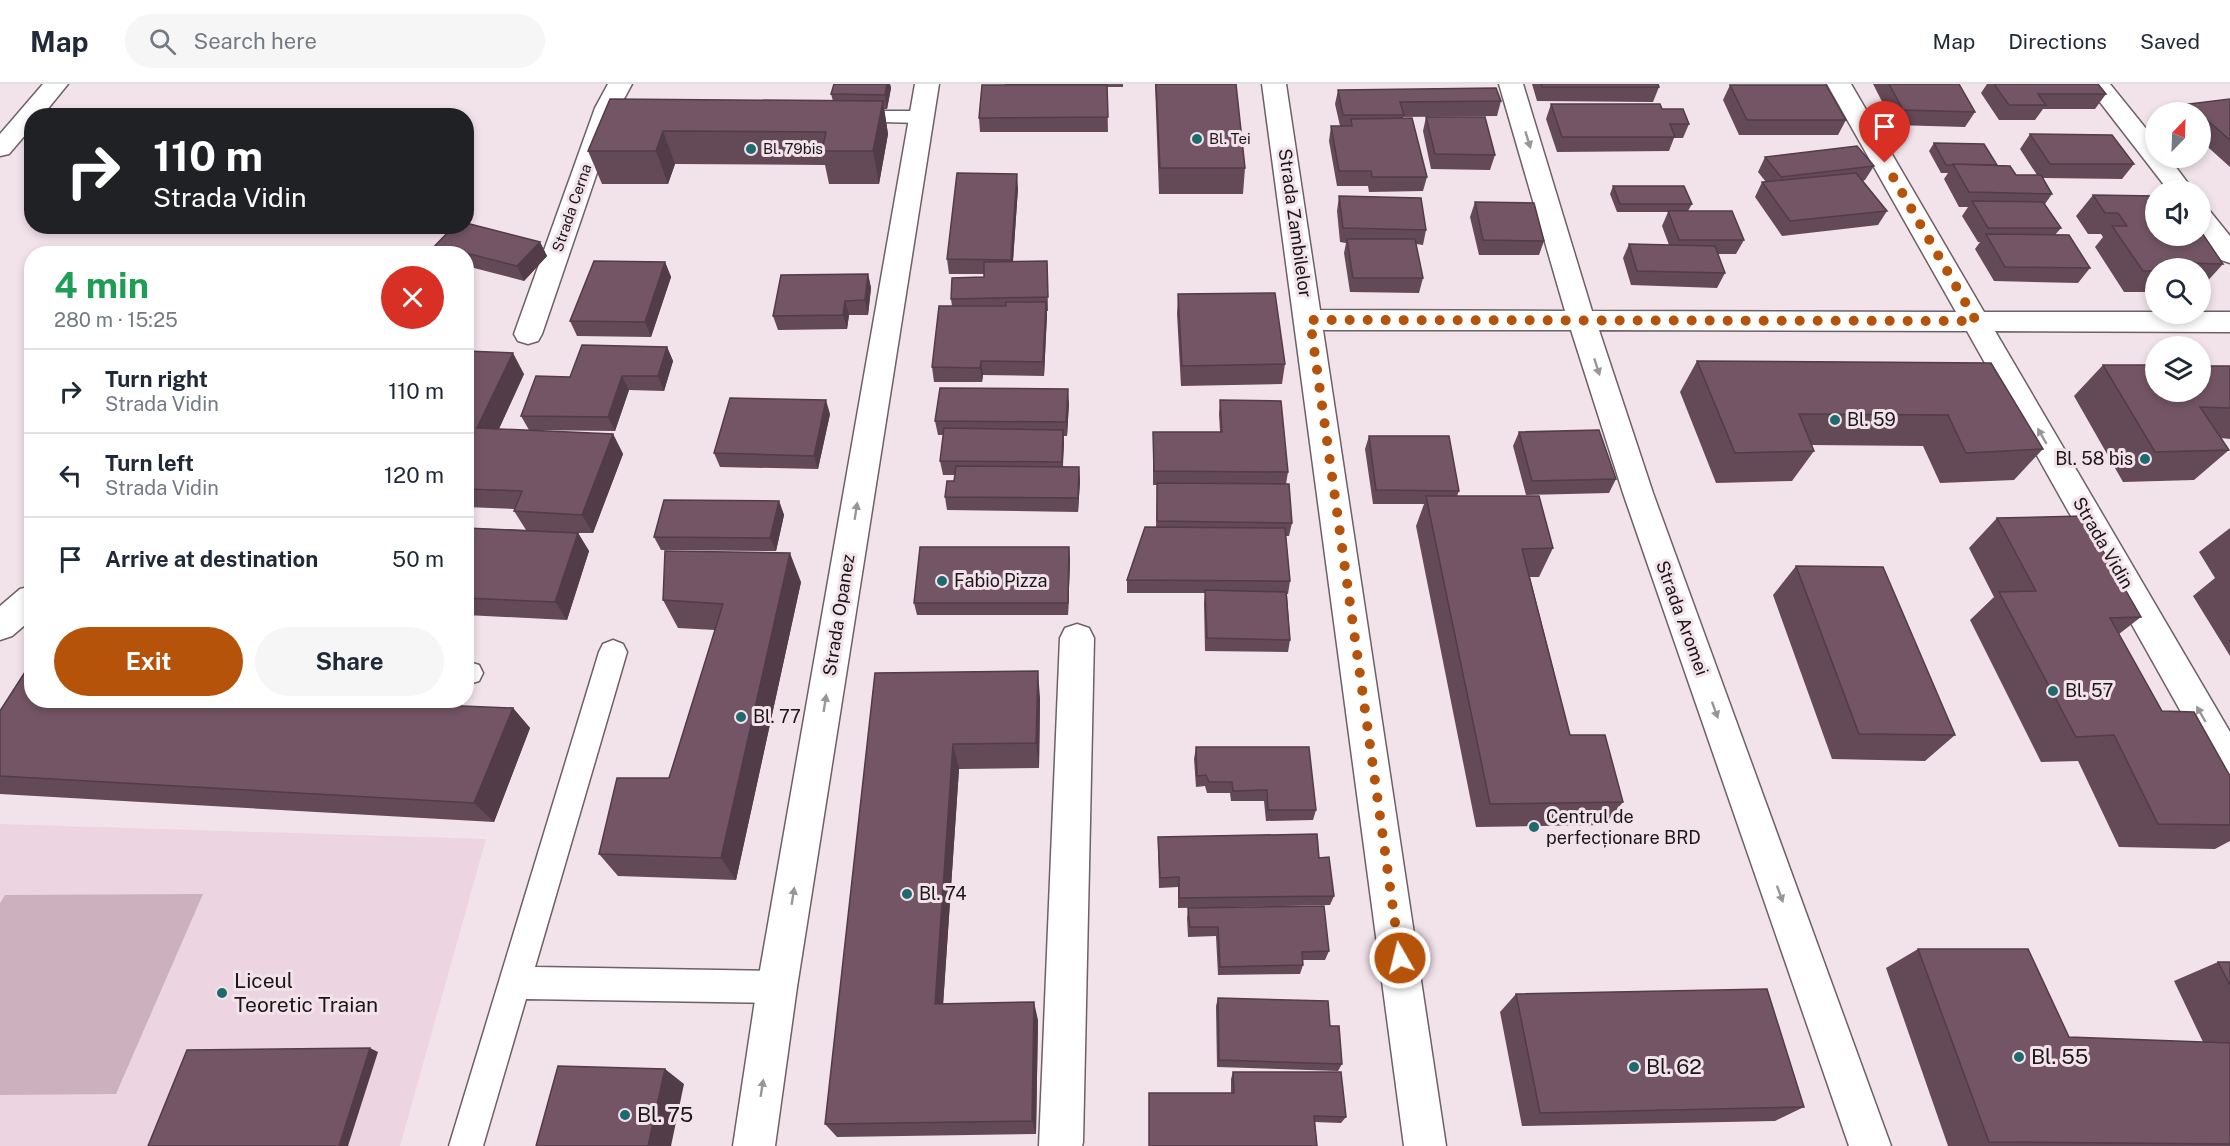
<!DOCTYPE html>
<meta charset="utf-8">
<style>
:root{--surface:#fff;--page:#f6f6f7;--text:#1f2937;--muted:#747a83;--line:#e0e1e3;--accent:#b45309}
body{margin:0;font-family:"Public Sans",sans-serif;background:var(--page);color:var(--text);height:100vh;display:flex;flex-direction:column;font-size:22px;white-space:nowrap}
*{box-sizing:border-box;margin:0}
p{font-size:20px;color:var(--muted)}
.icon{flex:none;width:33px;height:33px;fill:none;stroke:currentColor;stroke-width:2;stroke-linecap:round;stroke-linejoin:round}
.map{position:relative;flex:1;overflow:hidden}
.sheet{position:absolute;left:24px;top:162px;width:450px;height:462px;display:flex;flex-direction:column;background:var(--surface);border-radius:24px;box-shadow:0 3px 9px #0003}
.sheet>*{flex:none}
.guide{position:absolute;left:24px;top:24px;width:450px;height:126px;border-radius:24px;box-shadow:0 3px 9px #0003;background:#202124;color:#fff;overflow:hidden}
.needle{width:39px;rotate:23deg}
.tools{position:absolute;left:2145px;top:18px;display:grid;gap:12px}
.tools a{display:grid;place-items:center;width:66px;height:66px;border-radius:50%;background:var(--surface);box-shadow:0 3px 9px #0003;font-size:30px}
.pin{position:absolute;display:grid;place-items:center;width:51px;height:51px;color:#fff;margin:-62px -26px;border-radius:50% 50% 50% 0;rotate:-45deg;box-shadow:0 0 6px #0007}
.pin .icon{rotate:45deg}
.me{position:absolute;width:66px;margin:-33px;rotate:352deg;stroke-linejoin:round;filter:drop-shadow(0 0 4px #0008)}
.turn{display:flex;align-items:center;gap:21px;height:126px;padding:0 30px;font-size:27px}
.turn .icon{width:78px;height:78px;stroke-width:2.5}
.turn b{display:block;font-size:42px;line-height:51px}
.round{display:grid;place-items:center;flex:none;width:63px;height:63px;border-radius:32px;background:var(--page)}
.headline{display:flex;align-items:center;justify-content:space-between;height:102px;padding:0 30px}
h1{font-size:36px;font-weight:700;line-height:45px;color:#1e9e55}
.primary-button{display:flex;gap:12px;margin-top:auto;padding:12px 30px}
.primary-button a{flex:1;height:69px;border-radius:36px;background:var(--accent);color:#fff;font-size:24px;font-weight:700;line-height:69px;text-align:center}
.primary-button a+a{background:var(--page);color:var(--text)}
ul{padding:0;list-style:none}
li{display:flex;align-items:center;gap:18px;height:84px;padding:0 30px;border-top:2px solid var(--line)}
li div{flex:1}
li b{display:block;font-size:22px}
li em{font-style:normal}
header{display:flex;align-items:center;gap:36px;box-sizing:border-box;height:84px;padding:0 30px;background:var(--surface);border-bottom:2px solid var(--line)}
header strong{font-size:28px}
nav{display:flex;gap:33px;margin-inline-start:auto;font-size:21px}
.search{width:420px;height:54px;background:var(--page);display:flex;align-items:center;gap:15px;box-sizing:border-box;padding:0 21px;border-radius:33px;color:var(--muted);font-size:22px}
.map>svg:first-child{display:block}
</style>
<header>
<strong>Map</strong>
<div class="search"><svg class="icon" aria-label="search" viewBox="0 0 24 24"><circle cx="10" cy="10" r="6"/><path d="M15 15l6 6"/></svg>Search here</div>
<nav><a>Map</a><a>Directions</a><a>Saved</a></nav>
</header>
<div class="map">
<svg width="2230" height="1062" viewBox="0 0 2230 1062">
<rect width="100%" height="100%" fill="#f2e3ea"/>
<path fill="#ecd5e0" d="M0,740L486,755L400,1062H0Z"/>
<path fill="#ccb0be" d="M203,810L116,1010L0,1011V819L5,811Z"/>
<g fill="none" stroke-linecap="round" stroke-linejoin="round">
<g stroke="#6d6066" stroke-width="3">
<path id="service" d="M848,27H922L932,33L922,39L841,37L838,33L841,29Z
M613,556L623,560L627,568L535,883L777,887L789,891L793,903L789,915L777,919L526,915L483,1062H449L599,568L603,560Z
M466,577L479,581L483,589L479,597L466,601Z"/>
</g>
<g stroke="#6d6066" stroke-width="3">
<path id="minor" d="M43,0H68L42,32H32V43L9,70L0,72V50Z
M608,0H632L619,24L542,250L538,257L528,260L518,257L514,250L595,24Z
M915,0H939L797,903L775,1062H733L757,903Z
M1262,0H1286L1320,226L1565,227L1499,0H1523L1592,227L1956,228L1827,0H1851L1984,228H2230V248L1995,247L2230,648V697L2217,692L1967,247L1599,246L1653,409L1891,1062H1849L1623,409L1571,246H1323L1446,1062H1404Z
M2086,0H2110L2156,57V74H2169L2193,106H2168Z
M2200,124L2209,126L2230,152V179L2221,176L2200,150Z
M32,502V535L12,552L0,556V522L20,505Z
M1077,540L1089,544L1094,554L1083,1058L1082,1062H1039L1060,554L1065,544Z"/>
</g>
<use href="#service" fill="#fff" fill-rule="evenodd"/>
<use href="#minor" fill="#fff" fill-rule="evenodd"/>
</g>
<path fill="#644957" d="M834,0H890L891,4L887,25H884L888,50L879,100H829L825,81L675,80L668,100H602L588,67L610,15L833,17L831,10Z
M1005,0H1123V3H1107L1108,48H980L979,34Z
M1155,0H1236L1245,84L1243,110H1159Z
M1532,0H1658L1659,3L1653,18L1537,17Z
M1873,0H1959L1975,28L1965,43L1894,41Z
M1987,0H2098L2106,10L2095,25H2043L2035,36H1999L1981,9Z
M1730,1L1846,36L1838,51H1739L1723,16Z
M1338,6L1501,17L1497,32L1403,33V34L1427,93L1423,107L1369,108L1368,102H1337L1329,57L1331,42H1340L1335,20Z
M2230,15V83L2200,56V28H2182L2189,20Z
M1551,20L1662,25L1689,40L1683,54H1674L1669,67L1557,68L1546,35Z
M1426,33L1495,71L1490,86L1431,85L1423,47Z
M2030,50L2134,80L2122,95L2043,94L2052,110L2045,120L2061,144L2055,151L2090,184L2078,199L1994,197L1975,165L1980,158H1978L1962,132L1968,123H1959L1944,95L1948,89H1941L1929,67L1934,59L1997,81L2016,91H2037L2020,65Z
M1765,73L1874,82L1865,96L1863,97L1887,127L1878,141L1782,152L1755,113L1762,98H1766L1758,88Z
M1613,102L1692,120L1688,127L1744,156L1736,170H1718L1725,189L1717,204L1631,201L1623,174L1629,160L1669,161L1662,142L1668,128H1617L1610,110Z
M1018,104L1013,178L1047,177L1048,227H1047L1044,292L983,291L982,298H934L932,283L952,222L951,215L984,193V190H949L947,175Z
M2093,111L2223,180L2204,201H2200V184H2156V208H2124L2095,163L2103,153L2101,150H2088L2076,132Z
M1339,112L1426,146L1423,161L1416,160L1423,194L1419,209L1350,208L1344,169L1346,159L1340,158L1337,127Z
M1475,118L1544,157L1539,171H1479L1470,133Z
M540,158L547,172L524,197L474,184L466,191V170Z
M665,178L671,193L651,253L577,252L570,237Z
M868,190L871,204L868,231H849L847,245L778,246L773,232Z
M1178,210L1285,280L1282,300L1181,302L1177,230Z
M667,263L673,277L664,307L629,306L615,347L529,346L521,332L570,293Z
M466,267L524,290L499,345L613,350L623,370L593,449H578L589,467L567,536L466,531V444L526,446L514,427V425L466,423Z
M1697,277L1991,279L2043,365L2014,396L1940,399L1923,362L1811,361L1814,367L1792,397L1716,399L1680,308Z
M2103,281L2230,282V355L2221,354L2229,366L2194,396L2123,398L2074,312Z
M1220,316L1288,388L1286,400L1292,439L1289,452H1286L1290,497L1288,510H1287L1290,556L1288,568L1205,567L1204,519L1205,509H1127V496L1156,443L1157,401H1153V348H1220L1219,330Z
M1069,319L1067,352H1064L1063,383H1079L1080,397L1078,428L947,426L945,413L954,397L955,391H943L940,377L944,351H938L935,337Z
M830,330L818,385L720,383L714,369Z
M1519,348L1616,395L1609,409L1526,411L1513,362Z
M1369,352L1459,407L1457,412L1553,464L1539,493H1530L1570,651L1623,718L1604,741L1476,743L1416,442L1424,420H1373L1365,365Z
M779,417L784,431L776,467L661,466L654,453Z
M1997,434L2141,533L2119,550L2162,627L2230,692V757L2215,765L2119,763L2078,677L2041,678L1970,536L1994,513L1969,464Z
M2230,444V572L2193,512L2215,494L2199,468Z
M1069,463L1070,476L1068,531H917L914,519Z
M1796,482L1955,651L1925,677L1832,675L1773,511Z
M801,498L736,796L618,792L599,770L669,694L715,546L678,544L663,516Z
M875,589L1040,614L1039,684L959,685L943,920L1038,936L1036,1050L837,1053L825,1040Z
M32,616L513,624L530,644L494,738L0,710V627Z
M1196,663L1316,726L1313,736L1266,737L1264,717H1231L1230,709H1207L1205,702L1196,703L1194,675Z
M1158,753L1319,774L1334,812L1330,821L1178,824V803L1159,804L1158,763Z
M1188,824L1329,867L1325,876H1303V881L1300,890L1218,891L1216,852L1188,853L1187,834Z
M1918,865L2069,953L2203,958L2174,897L2218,878H2230V1062H1948L1886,884Z
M1516,910L1804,1023L1775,1037L1522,1042L1500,928Z
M1218,914L1330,942L1342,980L1338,987L1217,983L1216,922Z
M1233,988L1346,1033L1341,1039L1315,1038L1317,1062H1149V1009H1231V995Z"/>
<path fill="#513c47" d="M887,0H890L891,4L887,25L885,11Z
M883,17L888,50L879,100L873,67Z
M663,47L675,80L668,100L656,67Z
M1017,90L1018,104L1012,190L1011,176Z
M540,158L547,172L524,197L517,182Z
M466,169L474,184L466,191Z
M665,178L671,193L651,253L645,238Z
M868,190L871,204L868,231L865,216Z
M466,207L470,213L466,217Z
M845,217L849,231L847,245L843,231Z
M1046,218L1047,232L1044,292L1043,278Z
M667,263L673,277L664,307L658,292Z
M513,269L524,290L490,364L477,344Z
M981,277L983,291L982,298L980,284Z
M622,292L629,306L615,347L608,333Z
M1068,305L1069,319L1067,352L1066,338Z
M826,316L830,330L818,385L814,372Z
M1063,346L1064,360L1062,392V378Z
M613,350L623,370L593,449L582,431Z
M1079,383L1080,397L1078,428V414Z
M779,417L784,431L776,467L770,454Z
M578,449L589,467L567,536L555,518Z
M1069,463L1070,476L1068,531V519Z
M790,469L801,498L736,796L721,774Z
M1038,587L1040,614L1039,684L1036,659Z
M513,624L530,644L494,738L474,719Z
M953,660L959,685L942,937L935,920Z
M1034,918L1038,936L1036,1050L1032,1037Z
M370,964L378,968L348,1062H339Z
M665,985L684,1000L671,1062H648Z"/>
<path fill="#745565" stroke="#513c47" stroke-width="1.5" d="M834,0H887L885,11L831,10Z
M1156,0H1236L1245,84H1160Z
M1541,0H1658L1659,3H1542Z
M1889,0H1959L1975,28L1903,26Z
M1994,0H2098L2106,10H2038L2046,21H2009Z
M982,1H1107L1108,33L979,34Z
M1730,1H1826L1846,36H1747Z
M1496,4L1501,17L1400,18L1404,31H1343L1338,6Z
M610,15L883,17L873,67H822L826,48L663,47L656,67H588Z
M2230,15V56L2200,30V28H2199L2189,20Z
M1551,20H1660L1662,25H1683L1689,40H1670L1675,53H1562Z
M1426,33H1485L1495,71L1435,70Z
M1412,34L1427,93H1372L1371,87H1339L1331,42H1352L1351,35Z
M2030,50L2112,51L2134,80H2050Z
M1934,59L1984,60L1997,81L1953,80V81H1946Z
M1857,62L1874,82L1781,93L1765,73Z
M1953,80L2010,82L2016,91H2041L2052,110L1969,108Z
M957,89L1017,90L1011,176L947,175Z
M1856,89L1887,127L1790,137L1762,98Z
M1613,102H1684L1692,120H1620Z
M2093,111L2156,112V152H2200V146L2223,180L2184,179L2187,184H2156V187H2143L2112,142H2127L2118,129H2105Z
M1339,112L1421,114L1426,146L1343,144Z
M1972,117L2043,118L2061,144H1988Z
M1475,118L1534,119L1544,157L1483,156Z
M1668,127H1732L1744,156H1679Z
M466,139L540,158L517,182L466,169L427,170L454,142H466Z
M1986,150L2069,151L2090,184L2005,183Z
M1347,155H1415L1423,194H1353Z
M1629,160L1715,162L1725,189L1637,187Z
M594,177L665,178L645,238L570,237Z
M1047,177L1048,213L951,215L952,194L984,193V178Z
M868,190L865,216L845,217L843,231L773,232L781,191Z
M1275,209L1285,280L1182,282L1178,210Z
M1006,218H1046L1043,278L981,277L980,284L932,283L939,222H1006Z
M582,261L667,263L658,292H622L608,333L521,332L536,292L570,293Z
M466,267L513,269L477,344L613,350L582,431L514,427L522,407L466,405Z
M1697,277L1991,279L2043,365L1966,369L1948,331L1799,330L1814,367L1735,369Z
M2103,281H2156V308H2200V282H2230V324L2200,323L2229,366L2155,368Z
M940,304L1068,305L1066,338L935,337Z
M730,314L826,316L814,372L714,369Z
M1220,316L1281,317L1288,388L1154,387L1153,348H1222Z
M944,344L1063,346L1062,378L940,377Z
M1599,346L1616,395L1532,397L1519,348Z
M1369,352H1449L1459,407L1376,406Z
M956,382L1079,383L1078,414L945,413L947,397H954Z
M1157,399L1289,400L1292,439L1157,437Z
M1426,412H1539L1553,464L1522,465L1570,651H1605L1623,718L1490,720Z
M664,416L779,417L770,454L654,453Z
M2083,432L2141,533L2110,534L2162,627L2194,628L2230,692V741L2158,740L2114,651L2076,653L1999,508L2036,507L1997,434Z
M1145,443L1285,444L1290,497L1127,496Z
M466,444L578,449L555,518L466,514Z
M920,463H1069L1068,519H914Z
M665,467L790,469L721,774L599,770L617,694H669L723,520L663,516Z
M1796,482L1883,483L1955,651L1859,650Z
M1205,506L1286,508L1290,556L1207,554Z
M32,577V616H319L513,624L474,719L0,692V627Z
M1038,587L1036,659L953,660L935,920L1034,918L1032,1037L825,1040L875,589Z
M1196,663H1309L1316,726H1268L1267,706L1233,707L1232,698H1209L1206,691L1197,692Z
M1317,750L1319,774L1329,773L1334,812L1179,814V793L1160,794L1158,753Z
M1324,822L1329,867L1302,868L1303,881L1220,883L1218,843H1190L1188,824Z
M1918,865H2028L2069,953L2230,959V1060L1989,1058Z
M2218,878H2230V901Z
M1767,905L1804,1023L1540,1029L1516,910Z
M1218,914L1328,917L1330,942H1339L1342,980L1219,976Z
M370,964L339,1062H148L187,966Z
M558,982L665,985L648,1062H536Z
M1233,988H1341L1346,1033L1314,1032L1317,1062H1149V1009H1234Z"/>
<defs><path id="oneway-solid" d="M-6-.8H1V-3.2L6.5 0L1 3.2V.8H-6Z" transform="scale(1.5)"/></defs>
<g fill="#989697">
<use href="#oneway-solid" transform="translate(1528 56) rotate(73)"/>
<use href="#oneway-solid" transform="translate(1597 283) rotate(72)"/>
<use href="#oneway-solid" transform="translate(2042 352) rotate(-120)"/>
<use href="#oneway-solid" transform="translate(856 427) rotate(-81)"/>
<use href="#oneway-solid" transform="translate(825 619) rotate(-81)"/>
<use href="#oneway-solid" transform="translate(1715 626) rotate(70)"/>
<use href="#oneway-solid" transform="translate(2201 630) rotate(-120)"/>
<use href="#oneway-solid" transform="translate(1780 810) rotate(70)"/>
<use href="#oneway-solid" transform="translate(793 812) rotate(-81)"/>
<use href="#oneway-solid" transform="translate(762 1004) rotate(-81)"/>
</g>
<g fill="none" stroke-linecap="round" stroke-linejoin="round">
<path stroke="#b45309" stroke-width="10" stroke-dasharray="0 18" d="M1400,874L1310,236L1976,237L1885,79"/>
</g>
<g fill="#1e6a6f" stroke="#f2e3ea" stroke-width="2">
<circle cx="1197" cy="55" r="6"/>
<circle cx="751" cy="65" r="6"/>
<circle cx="1835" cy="336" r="6"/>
<circle cx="2145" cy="375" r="6"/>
<circle cx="942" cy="497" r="6"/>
<circle cx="2053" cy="607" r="6"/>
<circle cx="741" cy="633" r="6"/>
<circle cx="1534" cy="743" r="6"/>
<circle cx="907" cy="810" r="6"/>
<circle cx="222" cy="909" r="6"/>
<circle cx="2019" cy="973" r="6"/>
<circle cx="1634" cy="983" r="6"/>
<circle cx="625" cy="1031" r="6"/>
</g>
<g text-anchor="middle" stroke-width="6" stroke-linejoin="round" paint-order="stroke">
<g font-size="15" fill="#1a1517" stroke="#f2e3ea" text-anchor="start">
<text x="1209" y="60">Bl. Tei</text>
<text x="763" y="70">Bl. 79bis</text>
</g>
<g font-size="15" fill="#1a1517" stroke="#f2e3ea">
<text transform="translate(572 124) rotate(-71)" y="5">Strada Cerna</text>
</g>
<g font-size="18" fill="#1a1517" stroke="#f2e3ea">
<text transform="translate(1295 139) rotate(82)" y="6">Strada Zambilelor</text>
<text transform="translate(2103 459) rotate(60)" y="6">Strada Vidin</text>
<text transform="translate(839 531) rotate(-81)" y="6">Strada Opanez</text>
<text transform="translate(1682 534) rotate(70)" y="6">Strada Aromei</text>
</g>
<g font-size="18" fill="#1a1517" stroke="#f2e3ea" text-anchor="start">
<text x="1847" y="342">Bl. 59</text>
<text x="2133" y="381" text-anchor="end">Bl. 58 bis</text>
<text x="954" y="503">Fabio Pizza</text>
<text x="2065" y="613">Bl. 57</text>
<text x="753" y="639">Bl. 77</text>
<text x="1546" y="739">Centrul de<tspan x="1546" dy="21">perfecționare BRD</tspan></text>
<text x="919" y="816">Bl. 74</text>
</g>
<g font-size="21" fill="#1a1517" stroke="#f2e3ea" text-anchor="start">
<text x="234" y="904">Liceul<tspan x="234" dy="24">Teoretic Traian</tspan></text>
<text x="2031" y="980">Bl. 55</text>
<text x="1646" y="990">Bl. 62</text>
<text x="637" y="1038">Bl. 75</text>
</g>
</g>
</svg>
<div class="tools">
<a><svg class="needle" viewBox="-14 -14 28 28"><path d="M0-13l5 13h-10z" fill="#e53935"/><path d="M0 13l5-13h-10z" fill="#747a83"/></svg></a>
<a><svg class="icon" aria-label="sound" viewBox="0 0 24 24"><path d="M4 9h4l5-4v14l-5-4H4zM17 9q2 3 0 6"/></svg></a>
<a><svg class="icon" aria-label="search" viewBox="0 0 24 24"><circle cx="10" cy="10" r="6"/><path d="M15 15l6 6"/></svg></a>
<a><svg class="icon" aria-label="layers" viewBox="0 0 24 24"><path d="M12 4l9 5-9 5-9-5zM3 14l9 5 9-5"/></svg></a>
</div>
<div class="pin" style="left:1885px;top:79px;background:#d93025"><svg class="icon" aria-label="arrive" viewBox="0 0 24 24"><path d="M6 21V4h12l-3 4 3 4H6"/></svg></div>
<svg class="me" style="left:1400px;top:874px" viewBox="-20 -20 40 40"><circle r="17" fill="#b45309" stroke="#fff" stroke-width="3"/><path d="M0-11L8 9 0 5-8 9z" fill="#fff"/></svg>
<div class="guide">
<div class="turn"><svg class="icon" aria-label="right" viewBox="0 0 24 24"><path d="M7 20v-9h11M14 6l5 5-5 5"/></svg><div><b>110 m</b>Strada Vidin</div></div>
</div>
<section class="sheet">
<div class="headline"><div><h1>4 min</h1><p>280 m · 15:25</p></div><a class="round" style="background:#d93025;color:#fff"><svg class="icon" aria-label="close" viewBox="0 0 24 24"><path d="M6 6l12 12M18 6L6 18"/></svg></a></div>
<ul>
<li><svg class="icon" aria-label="right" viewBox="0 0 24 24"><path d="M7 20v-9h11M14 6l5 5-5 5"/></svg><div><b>Turn right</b><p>Strada Vidin</p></div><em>110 m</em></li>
<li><svg class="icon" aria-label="left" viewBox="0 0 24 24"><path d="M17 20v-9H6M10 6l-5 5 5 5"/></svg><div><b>Turn left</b><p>Strada Vidin</p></div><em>120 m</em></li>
<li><svg class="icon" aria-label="arrive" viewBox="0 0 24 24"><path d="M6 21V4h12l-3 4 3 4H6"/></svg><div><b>Arrive at destination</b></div><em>50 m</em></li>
</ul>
<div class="primary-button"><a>Exit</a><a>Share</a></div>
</section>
</div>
